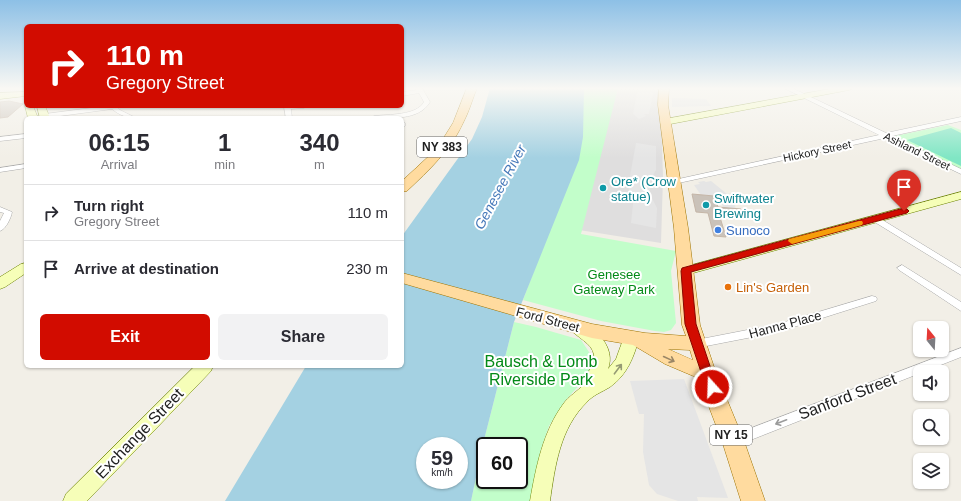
<!DOCTYPE html>
<style>
:root{--surface:#fff;--page:#f2f2f3;--text:#2b2b33;--muted:#7c7c81;--line:#e1e1e2;--accent:#d20c00}
body{margin:0;font-family:Arial,sans-serif;background:var(--page);color:var(--text);height:100vh;display:flex;flex-direction:column;font-size:15px;white-space:nowrap}
*{box-sizing:border-box;margin:0}
p{font-size:13px;color:var(--muted)}
.icon{flex:none;width:22px;height:22px;fill:none;stroke:currentColor;stroke-width:2;stroke-linecap:round;stroke-linejoin:round}
.map{position:relative;flex:1;overflow:hidden}
.panel{position:absolute;left:24px;top:116px;width:380px;height:252px;display:flex;flex-direction:column;background:var(--surface);border-radius:6px;box-shadow:0 1px 3px #0004}
.panel>*{flex:none}
.top-card{position:absolute;left:24px;top:24px;width:380px;height:84px;border-radius:6px;box-shadow:0 1px 3px #0004;background:#d20c00;color:#fff;overflow:hidden}
.needle{width:26px;rotate:342deg}
.fabs{position:absolute;left:913px;top:321px;display:grid;gap:8px}
.fabs a{display:grid;place-items:center;width:36px;height:36px;border-radius:6px;background:var(--surface);box-shadow:0 1px 3px #0004;font-size:20px}
.speed{position:absolute;left:416px;top:437px;display:flex;gap:8px;font-size:20px;font-weight:700;text-align:center}
.speed>*{display:grid;place-content:center;width:52px;height:52px;border-radius:50%;background:var(--surface);box-shadow:0 1px 3px #0004;line-height:1}
.speed small{font-size:10px;font-weight:400}
.speed .limit{border:2px solid #111;border-radius:6px;background:#fff;color:#111}
.pin{position:absolute;display:grid;place-items:center;width:34px;height:34px;color:#fff;margin:-41px -17px;border-radius:50% 50% 50% 0;rotate:-45deg;box-shadow:0 0 4px #0007}
.pin .icon{rotate:45deg}
.me{position:absolute;width:44px;margin:-22px;rotate:340deg;stroke-linejoin:round;filter:drop-shadow(0 0 3px #0008)}
.turn{display:flex;align-items:center;gap:14px;height:84px;padding:0 16px;font-size:18px}
.turn .icon{width:52px;height:52px;stroke-width:2.5}
.turn b{display:block;font-size:28px;line-height:34px}
.eta{display:flex;justify-content:space-evenly;align-items:center;height:68px;text-align:center}
.eta b{font-size:24px;font-weight:800;line-height:28px}
.button{display:flex;gap:8px;margin-top:auto;padding:8px 16px}
.button a{flex:1;height:46px;border-radius:6px;background:var(--accent);color:#fff;font-size:16px;font-weight:800;line-height:46px;text-align:center}
.button a+a{background:var(--page);color:var(--text)}
ul{padding:0;list-style:none}
li{display:flex;align-items:center;gap:12px;height:56px;padding:0 16px;border-top:1px solid var(--line)}
li div{flex:1}
li b{display:block;font-size:15px}
li em{font-style:normal}
.map>svg:first-child{display:block}
</style>
<div class="map">
<svg width="961" height="501" viewBox="0 0 961 501">
<rect width="100%" height="100%" fill="#f2efe7"/>
<path fill="#dfdede" d="M614,88H659L657,102L658,112L661,114L663,177L661,243L579,230Z"/>
<path fill="#c2feca" fill-rule="evenodd" d="M584,88H618L581,234L676,251L671,271L676,323L671,330L664,332L655,331L601,321L523,300L535,268L583,98Z
M948,125L961,130V171L890,137Z
M514,322L536,327L581,340L591,355L598,353L593,370L564,402L549,426L541,449L530,501H471L484,440ZM485,446H519V480H485Z"/>
<path fill="#80e6c4" d="M951,128L961,133V166L907,140Z"/>
<path fill="#e5e5e5" d="M638,88H654L649,114H644L646,116L639,119L633,114Z
M672,98L706,99L711,106L672,107Z
M636,143L656,146V170L652,177L650,188V194L657,208L656,228L631,223L633,204L628,187Z
M704,181L706,182L711,181L727,194L735,193L746,202L734,203L736,209L723,208L722,204H717L714,196L701,195L694,185L700,184L698,182Z
M684,379L728,498L697,497L698,501H678L657,494L649,485L643,452L644,414H639L630,381Z"/>
<path fill="#a4d1e2" fill-rule="evenodd" d="M490,88H584L583,137L579,160L514,322L484,440L471,501H225L306,366H402V236L472,139L482,117ZM425,446H459V480H425Z"/>
<path fill="#cac2b9" stroke="#c5b6a8" d="M9,101L23,104L8,117L0,118V102Z
M692,194L714,196L718,207L741,209L743,216L719,214L726,237L714,236L708,213L696,212Z"/>
<g fill="none" stroke-linecap="round" stroke-linejoin="round">
<g stroke="#a8a8a8" stroke-width="1">
<path id="street" d="M416,88H422L430,102C419,121 389,118 371,118L374,116C389,114 416,116 424,102L419,93L402,96V92L417,90Z
M784,88H792L886,133L961,117V121L892,136L961,169V174L885,138L674,184H671L670,182L674,180L879,135Z
M107,106H116L120,110L136,118C127,118 119,115 112,109L45,118L42,116L45,114Z
M284,106H307L304,108L291,109L292,118H286Z
M402,121L405,123V126L402,128Z
M26,134V138L0,141V137Z
M26,164V168L0,172V168Z
M0,207L12,212C11,218 6,229 0,231V221L4,213L0,212Z
M876,216L961,268V275L873,221L872,219Z
M902,265L961,302V311L899,270L897,268Z
M872,296L876,297L877,299L876,301L778,332L696,348L692,347L691,344L692,341L696,340L778,324Z
M961,348V357L733,447L728,445L727,441L728,437Z"/>
</g>
<g stroke="#6a8000" stroke-width="1">
<path id="secondary" d="M835,88H853L849,90L665,125L660,122L665,119Z
M26,92V96L0,99V93Z
M26,104V106H33L38,118H28L25,106Z
M37,106H45L50,118H40Z
M961,192V199L686,275L681,274L679,271L681,268Z
M26,263V273L5,287L0,289V277L21,264Z
M578,322C597,328 616,348 608,369L616,359L625,334L631,332L637,334L639,338C634,357 627,375 610,387C602,392 593,395 587,402C560,428 555,466 550,501H530C536,467 543,431 564,403C568,397 579,390 582,386C583,383 584,380 585,377C589,369 596,365 594,355C592,342 576,338 570,328L573,324Z
M195,366H213L211,371L87,501H63L66,494Z"/>
</g>
<g stroke="#9e7300" stroke-width="1">
<path id="primary" d="M467,88H477C472,100 469,112 463,123C451,150 428,171 407,191L402,192V181L429,156L443,139L453,123Z
M659,88H669L668,105L688,228L700,325L716,373L744,441L765,501H741L722,441L698,378L665,364L633,345L592,338L402,283V273L592,324L645,333L686,336L682,325L674,228L658,105ZM668,349L690,350L693,360Z"/>
</g>
<use href="#street" fill="#fff" fill-rule="evenodd"/>
<use href="#secondary" fill="#f6feb8" fill-rule="evenodd"/>
<use href="#primary" fill="#ffdb9f" fill-rule="evenodd"/>
</g>
<defs><path id="oneway-shaft" d="M-6 0H5M1.5-3L5.5 0L1.5 3" fill="none" stroke-width="1.6" stroke-linecap="round" stroke-linejoin="round"/></defs>
<use stroke="#9b8766" href="#oneway-shaft" transform="translate(669 359) rotate(25)"/>
<use stroke="#969b74" href="#oneway-shaft" transform="translate(618 369) rotate(-53)"/>
<use stroke="#9b9b9b" href="#oneway-shaft" transform="translate(781 422) rotate(159)"/>
<linearGradient id="sky" x2="0" y2="1"><stop stop-color="#8dc0e6"/><stop offset="0.56" stop-color="#f9f8f4"/><stop offset="1" stop-color="#f9f8f4" stop-opacity="0"/></linearGradient>
<rect width="961" height="158" fill="url(#sky)"/>
<path fill="#d20c00" stroke="#880800" d="M904,208L907,209L909,211L907,213L691,272L696,324L717,387L716,390L712,392L707,390L685,324L681,271L682,268Z"/>
<path fill="#f59e0b" d="M859,221H862L863,223L862,225L792,244L788,241L789,239Z"/>
<g fill="#0f9aa8" stroke="#fff" stroke-width="1.5">
<circle cx="603" cy="188" r="4"/>
<circle cx="706" cy="205" r="4"/>
</g>
<circle fill="#3f7fe0" stroke="#fff" stroke-width="1.5" cx="718" cy="230" r="4"/>
<circle fill="#e8710a" stroke="#fff" stroke-width="1.5" cx="728" cy="287" r="4"/>
<g text-anchor="middle" stroke-width="4" stroke-linejoin="round" paint-order="stroke">
<g font-size="11" fill="#212121" stroke="#fff">
<text transform="translate(817 151) rotate(-12)" y="4">Hickory Street</text>
<text transform="translate(917 151) rotate(26)" y="4">Ashland Street</text>
</g>
<g fill="#fff" stroke="#646464" stroke-width="1">
<rect x="417" y="137" width="50" height="20" rx="3"/>
<rect x="710" y="425" width="42" height="20" rx="3"/>
</g>
<g font-size="12" font-weight="bold" fill="#212121">
<text x="442" y="151">NY 383</text>
<text x="731" y="439">NY 15</text>
</g>
<g font-size="13" fill="#0d838f" stroke="#fff" text-anchor="start">
<text x="611" y="186">Ore* (Crow<tspan x="611" dy="15">statue)</tspan></text>
<text x="714" y="203">Swiftwater<tspan x="714" dy="15">Brewing</tspan></text>
</g>
<g font-size="13" fill="#366cbe" stroke="#fff" text-anchor="start">
<text x="726" y="235">Sunoco</text>
</g>
<g font-size="13" fill="#038a17" stroke="#fff">
<text x="614" y="279">Genesee<tspan x="614" dy="15">Gateway Park</tspan></text>
</g>
<g font-size="13" fill="#c56008" stroke="#fff" text-anchor="start">
<text x="736" y="292">Lin's Garden</text>
</g>
<g font-size="13" fill="#212121" stroke="#fff">
<text transform="translate(548 319) rotate(15)" y="5">Ford Street</text>
<text transform="translate(785 324) rotate(-15)" y="5">Hanna Place</text>
</g>
<g font-size="14" font-style="italic" fill="#4578b9" stroke="#fff">
<text transform="translate(500 187) rotate(-62)" y="5">Genesee River</text>
</g>
<g font-size="16" fill="#038a17" stroke="#fff">
<text x="541" y="367">Bausch &amp; Lomb<tspan x="541" dy="18">Riverside Park</tspan></text>
</g>
<g font-size="16" fill="#212121" stroke="#fff">
<text transform="translate(847 396) rotate(-21)" y="6">Sanford Street</text>
<text transform="translate(139 433) rotate(-46)" y="6">Exchange Street</text>
</g>
</g>
</svg>
<div class="fabs">
<a><svg class="needle" viewBox="-14 -14 28 28"><path d="M0-13l5 13h-10z" fill="#e53935"/><path d="M0 13l5-13h-10z" fill="#7c7c81"/></svg></a>
<a><svg class="icon" aria-label="sound" viewBox="0 0 24 24"><path d="M4 9h4l5-4v14l-5-4H4zM17 9q2 3 0 6"/></svg></a>
<a><svg class="icon" aria-label="search" viewBox="0 0 24 24"><circle cx="10" cy="10" r="6"/><path d="M15 15l6 6"/></svg></a>
<a><svg class="icon" aria-label="layers" viewBox="0 0 24 24"><path d="M12 4l9 5-9 5-9-5zM3 14l9 5 9-5"/></svg></a>
</div>
<div class="speed"><div>59<small>km/h</small></div><div class="limit">60</div></div>
<div class="pin" style="left:904px;top:211px;background:#d93025"><svg class="icon" aria-label="arrive" viewBox="0 0 24 24"><path d="M6 21V4h12l-3 4 3 4H6"/></svg></div>
<svg class="me" style="left:712px;top:387px" viewBox="-20 -20 40 40"><circle r="17" fill="#d20c00" stroke="#fff" stroke-width="3"/><path d="M0-11L8 9 0 5-8 9z" fill="#fff"/></svg>
<div class="top-card">
<div class="turn"><svg class="icon" aria-label="right" viewBox="0 0 24 24"><path d="M7 20v-9h11M14 6l5 5-5 5"/></svg><div><b>110 m</b>Gregory Street</div></div>
</div>
<section class="panel">
<div class="eta">
<div><b>06:15</b><p>Arrival</p></div>
<div><b>1</b><p>min</p></div>
<div><b>340</b><p>m</p></div>
</div>
<ul>
<li><svg class="icon" aria-label="right" viewBox="0 0 24 24"><path d="M7 20v-9h11M14 6l5 5-5 5"/></svg><div><b>Turn right</b><p>Gregory Street</p></div><em>110 m</em></li>
<li><svg class="icon" aria-label="arrive" viewBox="0 0 24 24"><path d="M6 21V4h12l-3 4 3 4H6"/></svg><div><b>Arrive at destination</b></div><em>230 m</em></li>
</ul>
<div class="button"><a>Exit</a><a>Share</a></div>
</section>
</div>
